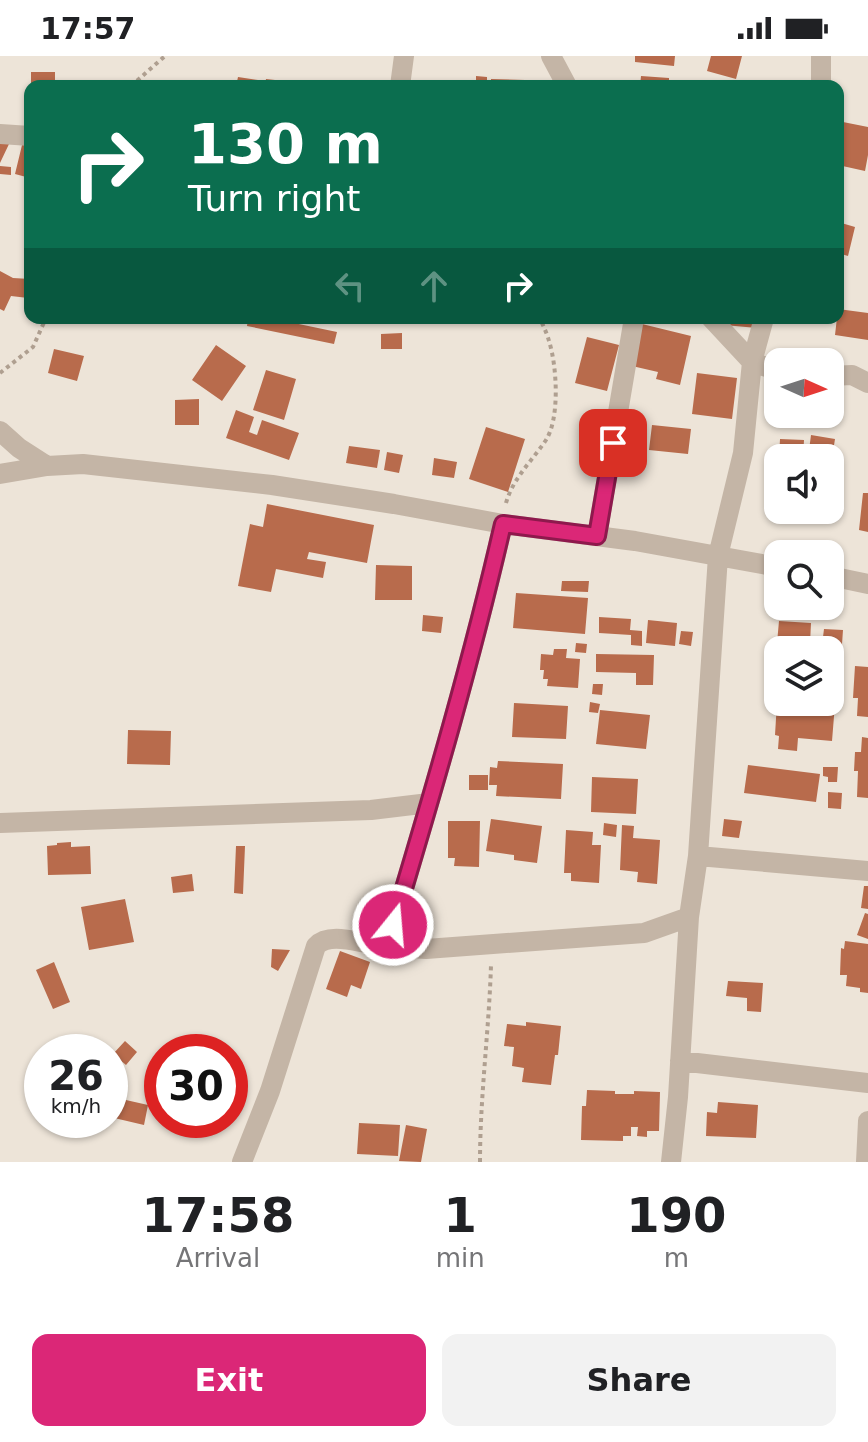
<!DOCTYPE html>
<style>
:root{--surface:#fff;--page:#f2f2f2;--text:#202124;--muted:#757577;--accent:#db2777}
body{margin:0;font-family:"DejaVu Sans",sans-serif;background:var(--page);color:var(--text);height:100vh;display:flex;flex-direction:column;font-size:30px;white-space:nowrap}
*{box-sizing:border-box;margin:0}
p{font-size:26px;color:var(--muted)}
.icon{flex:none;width:44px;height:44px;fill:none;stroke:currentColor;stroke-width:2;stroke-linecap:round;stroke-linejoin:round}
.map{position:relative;height:1106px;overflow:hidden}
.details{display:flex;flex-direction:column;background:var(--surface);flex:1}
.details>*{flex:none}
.top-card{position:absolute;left:24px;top:24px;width:820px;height:244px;border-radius:16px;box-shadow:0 2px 6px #0004;background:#0b6e4f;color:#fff;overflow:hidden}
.needle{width:52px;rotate:93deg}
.buttons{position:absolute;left:764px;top:292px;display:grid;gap:16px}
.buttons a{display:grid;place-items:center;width:80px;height:80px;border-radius:16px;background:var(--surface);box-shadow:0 2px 6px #0004;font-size:40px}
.speed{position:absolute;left:24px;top:978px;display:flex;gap:16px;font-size:40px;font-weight:700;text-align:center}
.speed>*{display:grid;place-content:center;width:104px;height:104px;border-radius:50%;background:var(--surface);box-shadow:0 2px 6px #0004;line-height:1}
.speed small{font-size:20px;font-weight:400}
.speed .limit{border:12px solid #d22;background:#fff;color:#111}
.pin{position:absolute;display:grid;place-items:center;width:68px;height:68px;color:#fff;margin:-34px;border-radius:16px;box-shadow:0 4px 12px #0006}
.me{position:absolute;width:88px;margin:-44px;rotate:17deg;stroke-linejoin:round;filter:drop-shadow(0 0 6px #0008)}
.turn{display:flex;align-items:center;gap:28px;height:168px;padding:0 32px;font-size:36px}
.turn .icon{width:104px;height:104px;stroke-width:2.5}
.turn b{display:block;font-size:56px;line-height:68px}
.lanes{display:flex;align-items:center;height:76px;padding:0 32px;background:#0003;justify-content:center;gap:40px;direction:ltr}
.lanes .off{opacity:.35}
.eta{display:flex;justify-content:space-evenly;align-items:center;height:136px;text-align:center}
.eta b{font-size:48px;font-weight:600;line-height:56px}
.cta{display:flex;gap:16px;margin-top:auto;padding:16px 32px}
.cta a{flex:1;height:92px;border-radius:16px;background:var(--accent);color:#fff;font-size:32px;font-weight:600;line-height:92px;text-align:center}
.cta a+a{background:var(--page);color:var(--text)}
.status{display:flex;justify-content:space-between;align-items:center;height:56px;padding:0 40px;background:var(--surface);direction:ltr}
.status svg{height:22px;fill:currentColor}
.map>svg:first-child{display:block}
</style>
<div class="status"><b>17:57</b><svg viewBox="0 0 49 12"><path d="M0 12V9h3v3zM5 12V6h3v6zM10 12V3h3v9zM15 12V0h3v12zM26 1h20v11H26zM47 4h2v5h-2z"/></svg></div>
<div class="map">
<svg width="868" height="1106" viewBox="0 0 868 1106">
<rect width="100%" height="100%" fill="#ede4d8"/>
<path fill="#b86b4c" d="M635,0H675L674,10L635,6Z
M711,0H742L736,23L707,15Z
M31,16H55V30L31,29Z
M476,20L487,21V28H476Z
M641,20L669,22V30H640Z
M238,21L258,24L256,30H236Z
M266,23L284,25L283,30H265Z
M491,23L525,24V30H491Z
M838,65L868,71V99L865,115L838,109Z
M0,84L9,88L0,107Z
M23,85L30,87V122L15,118Z
M0,110L11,111V119L0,118Z
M838,166L855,171L848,200L838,197Z
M0,215L13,222L30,223L28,242L11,240L4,255L0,253Z
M838,253L868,257V284L835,279Z
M248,262H270L337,276L334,288L247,270Z
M724,262H758L757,272L724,269Z
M642,268L691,280L680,329L656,323L658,316L632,310Z
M402,277V293H381V278Z
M587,281L619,289L607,335L575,327Z
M216,289L246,310L222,345L192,324Z
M54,293L84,300L77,325L48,317Z
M266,314L296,323L284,364L253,354Z
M697,317L737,322L732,363L692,358Z
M199,343V369H175V344Z
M236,354L254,361L249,376L257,379L262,364L299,377L289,404L226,382Z
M652,369L691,373L688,398L649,394Z
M486,371L525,383L508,436L469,423Z
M811,379L835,383L832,402H808Z
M780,383L804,384L803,402H779Z
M349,390L380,394L377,412L346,407Z
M387,396L403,399L399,417L384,414Z
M434,402L457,406L454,422L432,419Z
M863,437H868V476L859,474Z
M267,448L374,469L367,507L309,496L307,503L326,506L323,522L276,513L271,536L238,530L250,468L263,471Z
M376,509L412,510V544H375Z
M562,525H589L588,536L561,535Z
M516,537L588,542L585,578L513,572Z
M423,559L443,561L441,577L422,575Z
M599,561L631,563L630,574L642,575V590L631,589V579L599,577Z
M648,564L677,567L675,590L646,587Z
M779,565L811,567L810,588L822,589L824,573L843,574L840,617L830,616V594H790L791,588L777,587Z
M681,575L693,576L691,590L679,588Z
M576,587L587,588L586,597L575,596Z
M554,593H567L566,602L580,603L578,632L547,630L548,623H543L544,614H540L541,598L553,599Z
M596,598L654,599L653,629H636V617L596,616Z
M855,610L868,611V661L857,660L858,642H853Z
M593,628H603L602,639L592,638Z
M590,646L600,648L598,657L589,656Z
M777,646L835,648L832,685L798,682L797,695L778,693L779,680L775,679Z
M514,647L568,650L566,683L512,681Z
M600,654L650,659L646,693L596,688Z
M128,674L171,675L170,709L127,708Z
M862,681L868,682V742L857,741L858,715H854L855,696H861Z
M498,705L563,708L561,743L496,740L497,729H489L490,711L497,712Z
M748,709L820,718L816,746L744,737Z
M823,711H838L837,726H828V721L823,720Z
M469,719H488V734H469Z
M592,721L638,723L636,758L591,756Z
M828,736L842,737L841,753L828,752Z
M491,763L542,770L537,807L514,804V799L486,795Z
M724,763L742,765L739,782L722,780Z
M448,765H480L479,811L454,810L455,802H448Z
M604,767L617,769L616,781L603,779Z
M622,769L634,770L633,782L660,784L657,828L637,826L638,816L620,814Z
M566,774L593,776L592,789H601L599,827L571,825V817H564Z
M71,786V791L90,790L91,818L48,819L47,790L57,789V787Z
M236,790H245L243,838L234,837Z
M192,818L194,835L173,837L171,821Z
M864,830H868V853L861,852Z
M125,843L134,886L89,894L81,851Z
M865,857L868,858V883L857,879Z
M845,885L868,888V937L860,936V932L846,930L847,919H840L841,892L844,893Z
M272,893L290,894L278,915L271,911Z
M340,895L370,906L361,933L351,929L347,941L326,933Z
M54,906L70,946L53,953L36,914Z
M728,925L763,927L761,956L747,955V942L726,940Z
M526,966L561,970L558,999H555L551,1029L522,1026L524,1012L512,1010L514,991L504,990L507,968L526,970Z
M190,982L200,987L195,996L183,994Z
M125,985L137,996L126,1009L113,998Z
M587,1034L615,1035V1038H634V1035L660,1036L659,1075H647V1081L637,1080L638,1071H631V1080H623V1085L581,1084L582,1050H586Z
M117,1042L148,1049L144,1069L110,1061V1051L114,1052Z
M718,1046L758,1049L756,1082L706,1080L707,1056L717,1057Z
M359,1067L400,1069L398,1100L357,1098Z
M406,1069L427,1073L421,1106L399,1105Z"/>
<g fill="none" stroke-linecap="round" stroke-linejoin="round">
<path stroke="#af9f90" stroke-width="4" stroke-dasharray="4 4" stroke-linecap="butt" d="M131,30L165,0
M0,317L33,291L46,262
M506,447C513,422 532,405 546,384C560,362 557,310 549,285C547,277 543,270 540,262
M480,1106C480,1040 489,975 491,909"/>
<path stroke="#c4b5a6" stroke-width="20" d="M551,0L567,30
M400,30L404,0
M821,30V0
M0,78L30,80
M711,262L752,306L778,315
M830,320L852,319L868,327
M0,375L19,392L47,410
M0,418L47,410L83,408L272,429L394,448L503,468L635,485L778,511
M503,468C472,603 433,736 393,869L400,888L410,892L426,893L644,877L689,861
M597,480L634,262
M830,520L868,528
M0,767L371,754L429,747
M698,800L868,815
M680,1005L868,1027
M242,1106L270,1035L316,890C330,875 361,888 380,889C387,889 394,888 400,888
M671,1106L678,1041L689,861L698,800L718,500L743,397L752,306L764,262
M866,1106L868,1065"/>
</g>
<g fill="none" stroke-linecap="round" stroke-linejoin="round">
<g stroke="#8e194d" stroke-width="20">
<path id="route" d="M393,869C433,736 472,603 503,468L597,480L613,387"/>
</g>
<use href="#route" stroke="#db2777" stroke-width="14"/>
</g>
</svg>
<div class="buttons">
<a><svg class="needle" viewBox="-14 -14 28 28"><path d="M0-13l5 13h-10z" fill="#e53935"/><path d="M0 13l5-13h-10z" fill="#757577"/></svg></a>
<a><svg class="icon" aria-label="sound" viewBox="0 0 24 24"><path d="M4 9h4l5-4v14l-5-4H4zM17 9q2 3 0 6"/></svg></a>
<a><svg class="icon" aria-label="search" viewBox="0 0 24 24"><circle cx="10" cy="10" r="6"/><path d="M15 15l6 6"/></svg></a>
<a><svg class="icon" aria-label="layers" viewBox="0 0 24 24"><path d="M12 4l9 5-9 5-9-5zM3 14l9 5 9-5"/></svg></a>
</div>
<div class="speed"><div>26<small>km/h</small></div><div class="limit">30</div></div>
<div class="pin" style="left:613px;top:387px;background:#d93025"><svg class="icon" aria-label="arrive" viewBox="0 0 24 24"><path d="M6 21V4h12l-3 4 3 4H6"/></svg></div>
<svg class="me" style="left:393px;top:869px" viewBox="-20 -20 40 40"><circle r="17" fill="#db2777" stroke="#fff" stroke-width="3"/><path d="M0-11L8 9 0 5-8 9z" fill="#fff"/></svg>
<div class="top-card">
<div class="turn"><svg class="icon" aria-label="right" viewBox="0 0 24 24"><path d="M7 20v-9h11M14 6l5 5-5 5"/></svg><div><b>130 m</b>Turn right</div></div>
<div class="lanes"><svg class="icon off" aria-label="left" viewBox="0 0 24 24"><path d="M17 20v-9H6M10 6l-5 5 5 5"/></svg><svg class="icon off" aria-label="ahead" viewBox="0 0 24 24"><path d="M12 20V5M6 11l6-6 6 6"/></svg><svg class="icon" aria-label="right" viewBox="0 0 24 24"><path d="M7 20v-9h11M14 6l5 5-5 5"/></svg></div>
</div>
</div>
<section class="details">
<div class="eta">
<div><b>17:58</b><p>Arrival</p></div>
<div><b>1</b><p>min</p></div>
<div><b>190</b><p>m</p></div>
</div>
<div class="cta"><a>Exit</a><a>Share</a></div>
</section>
